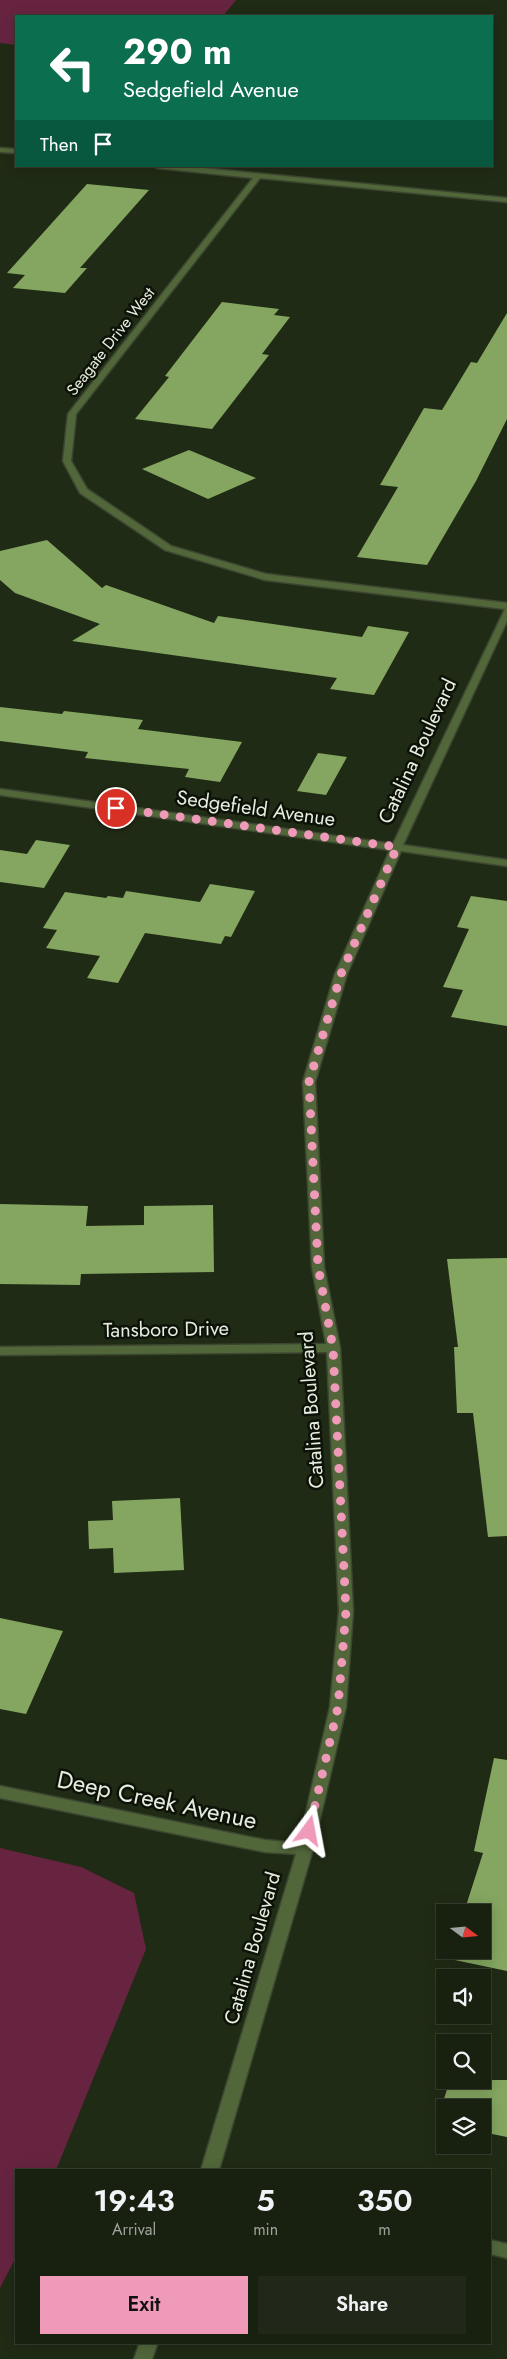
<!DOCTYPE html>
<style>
:root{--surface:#182010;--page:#212819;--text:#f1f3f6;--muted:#9fa39f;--line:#363e30;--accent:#ef9ab8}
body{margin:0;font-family:Jost,sans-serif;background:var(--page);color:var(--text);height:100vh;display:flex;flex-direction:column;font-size:19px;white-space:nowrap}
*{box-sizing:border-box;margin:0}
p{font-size:16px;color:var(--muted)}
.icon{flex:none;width:28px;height:28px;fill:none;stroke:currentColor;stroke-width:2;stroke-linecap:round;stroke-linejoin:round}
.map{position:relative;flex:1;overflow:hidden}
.drawer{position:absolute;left:15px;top:2169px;width:476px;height:175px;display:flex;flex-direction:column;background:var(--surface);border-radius:0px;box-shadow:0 2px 12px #0003,0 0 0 1px var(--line)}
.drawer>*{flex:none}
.guide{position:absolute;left:15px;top:15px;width:478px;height:152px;border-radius:0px;box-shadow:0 2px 12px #0003,0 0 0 1px var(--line);background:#0b6e4f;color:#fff;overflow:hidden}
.needle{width:32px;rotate:106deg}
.tools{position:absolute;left:436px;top:1904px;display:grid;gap:10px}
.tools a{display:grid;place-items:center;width:55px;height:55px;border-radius:0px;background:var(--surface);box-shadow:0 2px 12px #0003,0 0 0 1px var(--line);font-size:25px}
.pin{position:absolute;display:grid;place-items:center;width:42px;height:42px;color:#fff;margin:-21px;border:2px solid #fff;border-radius:50%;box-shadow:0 1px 5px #0007}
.me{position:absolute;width:55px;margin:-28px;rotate:13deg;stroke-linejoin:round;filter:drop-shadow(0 0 4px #0008)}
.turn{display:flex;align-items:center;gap:18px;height:105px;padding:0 25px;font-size:22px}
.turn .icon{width:65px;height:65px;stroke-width:2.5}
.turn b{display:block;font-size:35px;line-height:42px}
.then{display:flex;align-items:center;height:48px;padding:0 25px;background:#0003;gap:10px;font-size:19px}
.eta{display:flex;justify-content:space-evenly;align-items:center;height:85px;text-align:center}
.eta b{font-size:30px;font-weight:600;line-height:35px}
.primary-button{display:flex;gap:10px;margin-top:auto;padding:10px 25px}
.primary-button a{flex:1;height:58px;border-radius:0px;background:var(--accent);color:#111;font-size:20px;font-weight:600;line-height:58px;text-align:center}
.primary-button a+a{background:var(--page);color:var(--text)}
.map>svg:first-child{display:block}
</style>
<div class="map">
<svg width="507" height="2359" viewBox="0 0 507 2359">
<rect width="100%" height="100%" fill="#202b15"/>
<path fill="#672440" d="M0,0H236L223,16H16V45L0,43Z
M0,1848L81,1867L134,1893L146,1949L56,2170H16V2257L0,2288Z"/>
<path fill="#84a661" d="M87,184L149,190L80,268H87L65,293L13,288L25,275L7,273Z
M222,302L279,309L274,315L290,317L262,354L269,355L212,429L135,419L169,377L165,376Z
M507,313V419L476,481L427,565L357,557L398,487L380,485L424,408L442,410L471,362L477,363Z
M189,450L256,478L208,499L142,469Z
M47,540L102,588L106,585L214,623L218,616L362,637L368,626L409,632L374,695L330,689L337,678L72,641L100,624L15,593L0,580V551Z
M0,707L62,714L64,711L143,720L138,729L242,742L220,782L185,777L189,769L85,758L88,752L0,741Z
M318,753L347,757L326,795L297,791Z
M36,840L70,845L44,888L0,882V850L27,854Z
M210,884L255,891L231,937L225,936L221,944L145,933L118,983L87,978L100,956L46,948L57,930L43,928L65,892L106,898L108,896L123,898L126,891L200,902Z
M471,896L507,901V1026L451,1017L463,990L443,987L469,929L457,927Z
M0,1204L88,1206L86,1226L144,1225V1206L213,1205L214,1272L81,1274L80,1285L0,1284Z
M507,1258V1536L488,1537L473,1413H457L454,1347H458L447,1259Z
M180,1498L184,1570L114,1573L113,1548L89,1549L88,1521L113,1520L112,1501Z
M0,1618L63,1631L26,1714L0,1709Z
M494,1758L507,1760V1971L450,1959L453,1950H482V1912H464L483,1853L474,1851Z
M450,2080H507V2137L482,2132V2108H445V2123L437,2121Z"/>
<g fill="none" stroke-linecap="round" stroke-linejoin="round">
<g stroke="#3c4631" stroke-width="3">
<path id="minor" d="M0,148L16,149V153L0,152Z
M153,166H183L507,198V202L260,178L76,414L71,461L87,489L171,546L266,574L507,603V621L403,845L507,860V866L401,851L347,974L315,1082L324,1267L340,1348L353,1611L346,1707L313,1849L219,2170H201L296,1854L265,1852L0,1798V1786L265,1840L299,1843L330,1707L339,1611L327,1352L0,1355V1347L326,1344L312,1267L303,1082L335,974L390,850L0,795V789L393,844L505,609L265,580L165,550L80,493L63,461L68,414L253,178L157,168Z
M490,2240L507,2244V2258L490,2254Z
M140,2342H158L152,2359H134Z"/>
</g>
<use href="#minor" fill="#51673a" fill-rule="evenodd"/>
</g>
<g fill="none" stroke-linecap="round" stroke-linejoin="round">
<path stroke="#ef9ab8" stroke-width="9" stroke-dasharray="0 16.2" d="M116,808L397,847L341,974L309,1082L318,1266L333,1348L346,1611L338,1707L309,1831"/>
</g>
<g text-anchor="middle" stroke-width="5" stroke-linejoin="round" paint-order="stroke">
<g font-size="16" fill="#e6eddf" stroke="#0d1208">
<text transform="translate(110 341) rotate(-52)" y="6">Seagate Drive West</text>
</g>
<g font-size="20" fill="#e6eddf" stroke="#0d1208">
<text transform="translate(417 751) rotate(-65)" y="7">Catalina Boulevard</text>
<text transform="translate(256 808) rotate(8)" y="7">Sedgefield Avenue</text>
<text transform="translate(166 1329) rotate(-1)" y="7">Tansboro Drive</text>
<text transform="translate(311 1410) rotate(-94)" y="7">Catalina Boulevard</text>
<text transform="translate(252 1948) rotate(-74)" y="7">Catalina Boulevard</text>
</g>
<g font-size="24" fill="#e6eddf" stroke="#0d1208">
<text transform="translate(157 1800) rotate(12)" y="8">Deep Creek Avenue</text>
</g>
</g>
</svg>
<div class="tools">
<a><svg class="needle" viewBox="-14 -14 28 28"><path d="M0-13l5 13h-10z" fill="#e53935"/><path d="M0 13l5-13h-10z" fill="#9fa39f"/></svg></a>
<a><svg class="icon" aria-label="sound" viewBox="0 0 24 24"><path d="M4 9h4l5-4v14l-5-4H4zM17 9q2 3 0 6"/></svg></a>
<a><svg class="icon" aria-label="search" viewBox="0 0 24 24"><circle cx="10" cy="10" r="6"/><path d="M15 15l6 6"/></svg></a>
<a><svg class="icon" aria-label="layers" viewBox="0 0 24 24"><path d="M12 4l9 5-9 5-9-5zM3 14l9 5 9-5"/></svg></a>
</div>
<div class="pin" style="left:116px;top:808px;background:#d93025"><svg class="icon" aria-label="arrive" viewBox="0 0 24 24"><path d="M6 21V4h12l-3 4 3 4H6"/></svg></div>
<svg class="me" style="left:309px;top:1831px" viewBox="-20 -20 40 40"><path d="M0-17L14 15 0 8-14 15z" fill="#ef9ab8" stroke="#fff" stroke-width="4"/></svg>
<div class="guide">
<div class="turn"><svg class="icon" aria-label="left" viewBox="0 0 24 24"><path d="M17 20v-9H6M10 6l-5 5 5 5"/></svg><div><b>290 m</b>Sedgefield Avenue</div></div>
<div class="then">Then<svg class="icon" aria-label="arrive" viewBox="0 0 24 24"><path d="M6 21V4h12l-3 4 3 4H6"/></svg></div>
</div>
<section class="drawer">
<div class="eta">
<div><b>19:43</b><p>Arrival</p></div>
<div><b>5</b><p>min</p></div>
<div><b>350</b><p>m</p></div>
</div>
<div class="primary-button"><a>Exit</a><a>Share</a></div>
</section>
</div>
